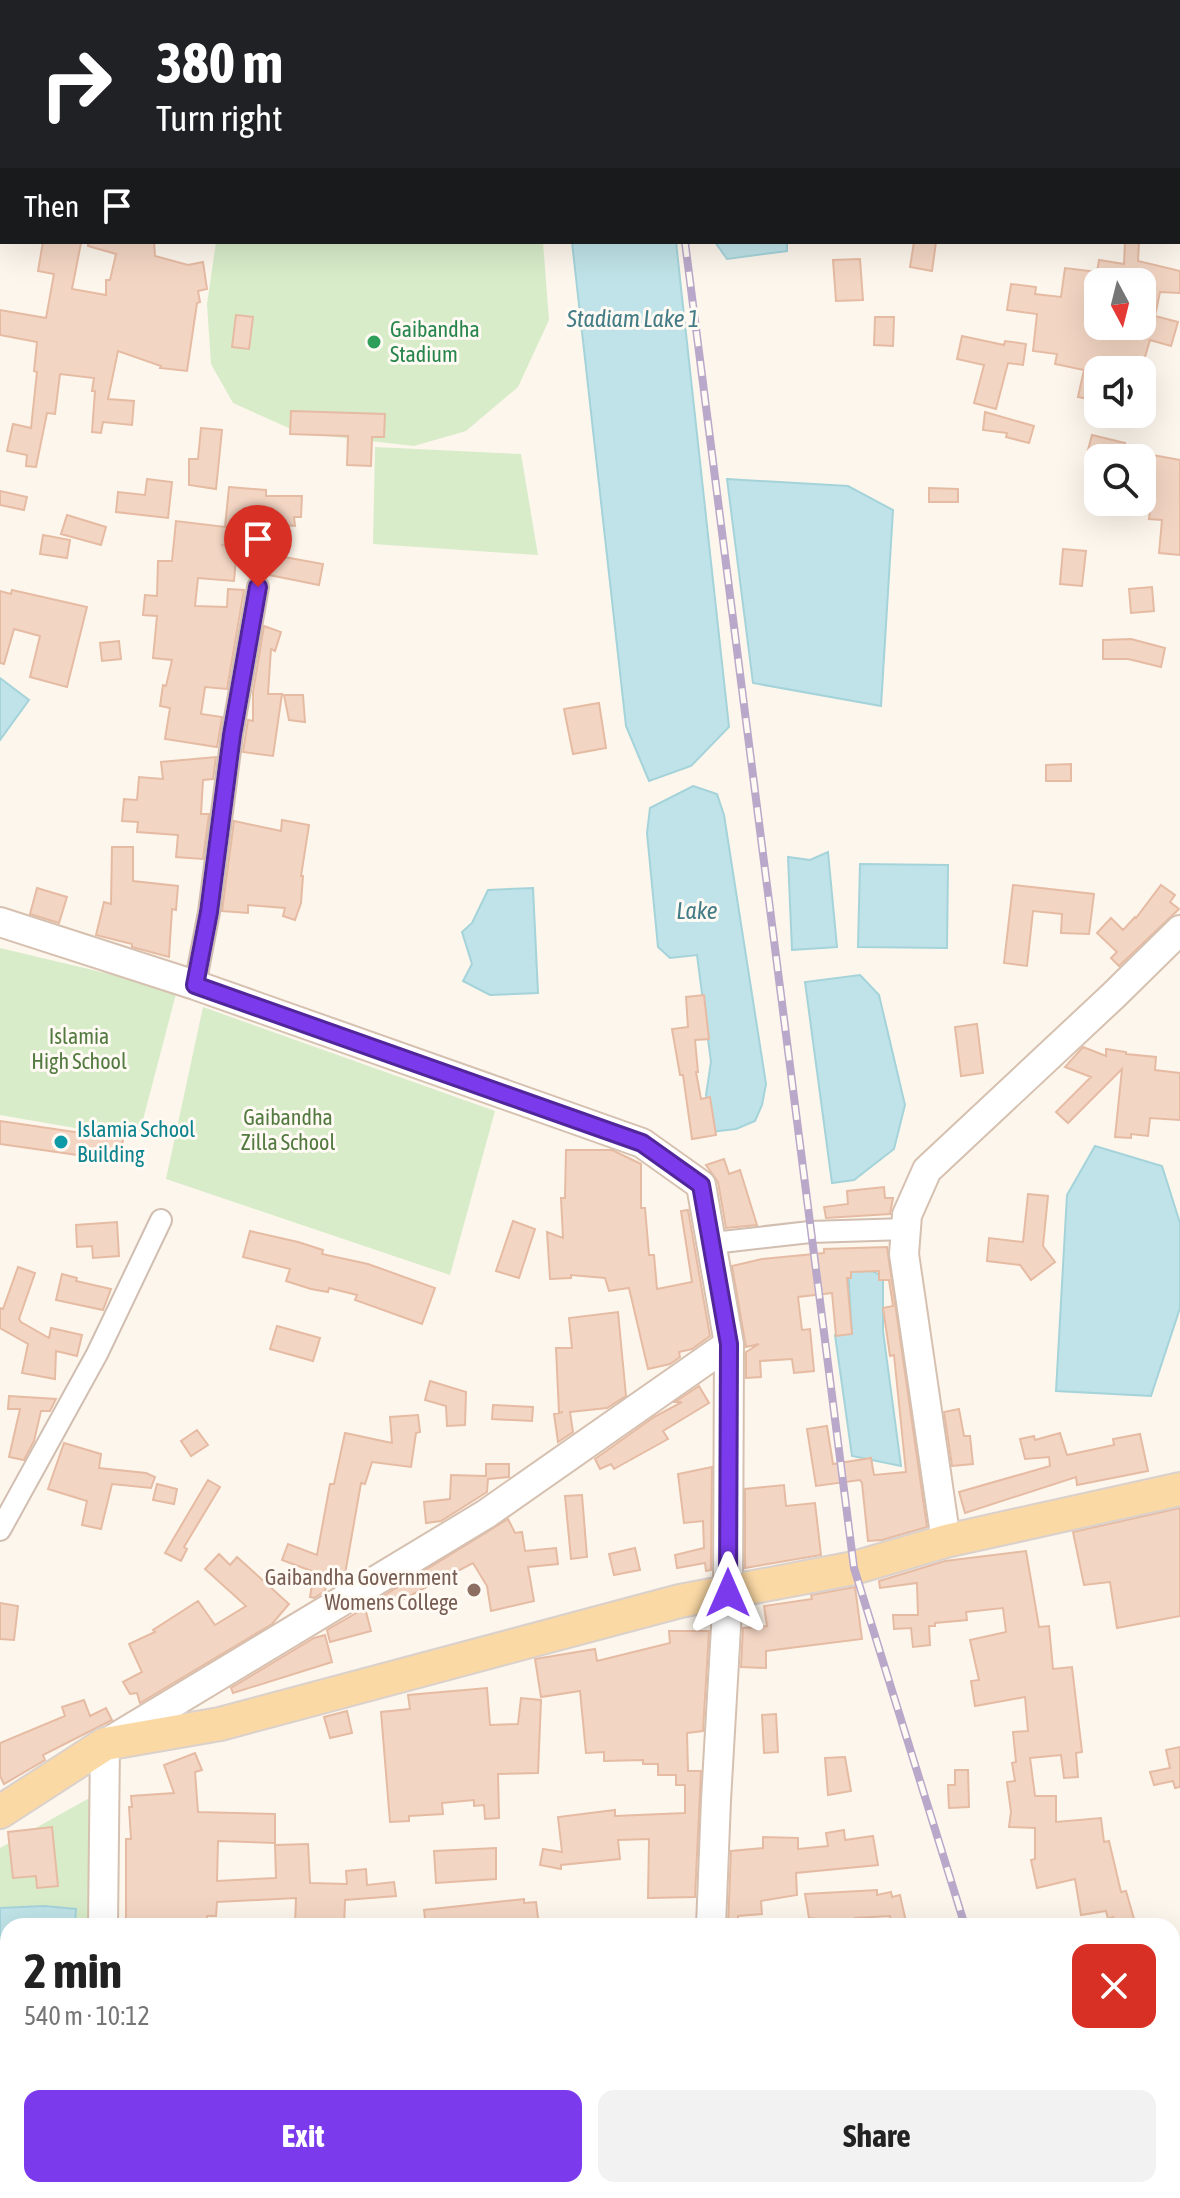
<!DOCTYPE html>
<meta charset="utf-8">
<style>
:root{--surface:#fff;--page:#f2f2f2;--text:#222;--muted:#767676;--accent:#7c3aed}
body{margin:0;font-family:"Asap Condensed",sans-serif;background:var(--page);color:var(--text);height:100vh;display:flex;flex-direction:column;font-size:30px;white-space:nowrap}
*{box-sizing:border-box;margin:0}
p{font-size:26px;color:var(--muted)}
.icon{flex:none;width:44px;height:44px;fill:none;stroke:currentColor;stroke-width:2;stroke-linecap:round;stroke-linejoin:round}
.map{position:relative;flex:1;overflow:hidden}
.side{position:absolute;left:0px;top:1918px;width:1180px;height:280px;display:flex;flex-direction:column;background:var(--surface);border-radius:24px 24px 0 0;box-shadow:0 8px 32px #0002}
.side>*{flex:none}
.hud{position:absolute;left:0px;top:0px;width:1180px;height:244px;box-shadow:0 8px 32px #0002;background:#202124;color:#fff;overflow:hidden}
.needle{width:52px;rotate:173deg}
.buttons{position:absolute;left:1084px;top:268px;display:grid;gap:16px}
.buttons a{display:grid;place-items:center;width:72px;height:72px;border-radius:16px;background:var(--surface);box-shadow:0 8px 32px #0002;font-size:40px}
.pin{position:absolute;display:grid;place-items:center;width:68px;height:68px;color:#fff;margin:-82px -34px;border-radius:50% 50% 50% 0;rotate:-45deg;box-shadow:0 0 8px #0007}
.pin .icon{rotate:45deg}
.me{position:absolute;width:88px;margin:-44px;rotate:0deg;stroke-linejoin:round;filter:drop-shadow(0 0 6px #0008)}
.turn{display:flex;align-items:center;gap:28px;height:168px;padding:0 24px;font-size:36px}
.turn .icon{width:104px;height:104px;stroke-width:2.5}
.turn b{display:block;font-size:56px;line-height:68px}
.then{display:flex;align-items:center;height:76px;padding:0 24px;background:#0003;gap:16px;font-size:30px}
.round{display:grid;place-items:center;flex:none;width:84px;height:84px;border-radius:16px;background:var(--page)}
.head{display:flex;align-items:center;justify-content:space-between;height:136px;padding:0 24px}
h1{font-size:48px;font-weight:700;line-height:60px}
.primary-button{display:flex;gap:16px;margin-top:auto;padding:16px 24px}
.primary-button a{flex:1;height:92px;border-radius:16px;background:var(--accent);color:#fff;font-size:32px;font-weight:700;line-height:92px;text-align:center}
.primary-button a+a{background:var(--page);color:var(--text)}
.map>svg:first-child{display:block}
</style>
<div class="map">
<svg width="1180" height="2198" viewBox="0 0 1180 2198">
<rect width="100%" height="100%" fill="#fdf6ec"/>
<path fill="#d8ecc9" d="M216,242H543L549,320L518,387L466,431L414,446L300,433L233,403L211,364L207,304Z
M375,447L521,454L538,555L373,544Z
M0,948L177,990L138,1139L0,1115Z
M203,1007L495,1111L450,1275L166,1179Z
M100,1792L97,1926H8V2109H0V1848Z"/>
<path fill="#bfe3e8" stroke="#a5d3da" stroke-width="2" d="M572,242H676L729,727L691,766L649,781L626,726Z
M715,242H787V251L727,259Z
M727,479L848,486L893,510L881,706L753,683Z
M0,678L29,700L0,740Z
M693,786L717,794L724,815L766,1084L762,1105L755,1121L736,1129L711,1132L706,1095L711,1062L697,955L670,958L658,947L647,833L650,808Z
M828,852L837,947L792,950L788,857L810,860Z
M860,864L948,865L947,948L858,947Z
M533,888L538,993L490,995L463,981L472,964L462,932L472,923L488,890Z
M860,975L879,995L905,1105L894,1149L854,1180L832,1183L805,982Z
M1095,1146L1162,1166L1180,1223V1308L1151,1396L1056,1391L1067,1195Z
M867,1268L883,1277V1331L901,1466L852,1456L835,1335L852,1333L848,1269Z
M44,1906L76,1909L75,1926H8V2058L0,2059V1908Z
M1172,2144L1180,2164V2198H1115L1112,2190H1172Z"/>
<path fill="#f3d5c3" stroke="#e6bba3" stroke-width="2" fill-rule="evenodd" d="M43,242L81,243L72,289L106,295V280H110L116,254L88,246V242H154L155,256L188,265L203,262L207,289L198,291L200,302L197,303L187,371L160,368L161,366L118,351L108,399L134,401L132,425L103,422L101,433L92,432L95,391H92L94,378L60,374L55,414L47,413L36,467L26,466L27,455L7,451L13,424L31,428L37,372L34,371L37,342L0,335V310L46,318L54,274L38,271Z
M914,242H936L932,271L910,267Z
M1125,242H1139L1138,261L1180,271V293L1160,292L1155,316L1178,322L1171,346L1150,340L1141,370H1098V401L1078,397L1084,370L1055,364L1057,354L1033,351L1037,314L1007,310L1011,284L1036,287L1035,294L1061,297L1065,268L1097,272L1099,260L1124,264ZM1098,282H1142V326H1098Z
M860,259L863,300L836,301L833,260Z
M236,315L253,317L249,349L232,347Z
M875,317H894L893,346L874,345Z
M962,336L1004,345L1005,341L1026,344L1023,365L1008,363L996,409L974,403L984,365L957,359Z
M291,411L385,414L384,437H372L371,466L347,465L348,436L290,434Z
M985,412L1034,426L1029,443L1006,437L1007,433L983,430Z
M201,428L222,430L216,489L189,485V459H198Z
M1092,435L1125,443L1122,457L1088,450Z
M1142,453L1180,460V555L1159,553L1162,520L1149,519L1150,510L1142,509Z
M147,479L172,482L168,518L116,512L118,492L145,495Z
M229,487L266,490V496H302L301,517H294L295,526L262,523L261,539L221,545L237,548L234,581L198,578L195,606L227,607L228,589L244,590L227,689L205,687L201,714L222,717L217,747L165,739L170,708L160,706L163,685L166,686L172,660L153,658L157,616L143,615L145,595L157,596L158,561H172L176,521L225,527Z
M929,488L958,489V502H929Z
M0,491L27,497L24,510L0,505Z
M67,515L106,527L101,545L61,534Z
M43,535L70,540L67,558L40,554Z
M1063,549L1086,551L1082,586L1060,584Z
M273,555L323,564L319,585L269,575Z
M1152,587L1154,611L1131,613L1129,589Z
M12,590L87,607L67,687L30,677L40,636L14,629L4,664L0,663V591L11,594Z
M264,626L281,632L275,651L271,649L268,694H282L273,756L243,752L248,720L253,721V692Z
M1131,639L1165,648L1161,667L1128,659H1103V640Z
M119,641L121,659L102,661L100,643Z
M284,695H303L305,722L289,720Z
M599,703L606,748L573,754L564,709Z
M216,757L213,779L203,780L201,814H209L203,859L176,857L178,835L137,832L138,822L122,821L124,799L137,800L139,777L163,779L161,762Z
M1071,764V781H1046V765Z
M282,820L309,825L301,876H303L301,903L295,920L283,916L285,908L248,905V913L222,911L234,821L281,831Z
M112,847H133V881L178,886L176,910L172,909L169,957L132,947V944L96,935L104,902L111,904Z
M1013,885L1094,894L1089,934L1061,933L1062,914L1033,911L1027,966L1004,963Z
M1161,885L1175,895L1170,902L1179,909L1119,966L1111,958L1117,952L1097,933L1111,918L1123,930L1135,917L1136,918Z
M37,888L67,897L59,923L30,914Z
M704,995L709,1039L695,1040L698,1072H696L701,1099L710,1097L716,1135L692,1139L683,1075H680L672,1029L688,1027L686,997Z
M977,1024L983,1073L961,1076L955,1027Z
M1083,1047L1106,1056V1049L1126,1052V1054L1156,1057L1155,1070L1180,1073V1120L1150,1118L1148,1136L1131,1134V1138L1115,1137L1122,1069L1068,1123L1056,1112L1091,1077L1065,1067Z
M0,1121L123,1139L120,1161L0,1144Z
M566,1150H612L641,1164V1208H645L649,1255H654L657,1289L692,1282L681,1211L688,1210L710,1336L692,1349L679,1352L680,1357L670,1364L648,1369L629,1288L609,1291L605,1278L571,1275V1278L550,1279L547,1232L563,1238L561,1198H565Z
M724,1159L729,1174L740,1170L757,1225L726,1228L718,1182L706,1165Z
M884,1187L885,1198H893L890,1214L826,1218L824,1207L848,1204L847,1191Z
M1028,1194L1048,1196L1043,1246L1055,1262L1031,1280L1020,1265L987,1261L989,1238L1023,1242Z
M513,1221L535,1229L519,1278L496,1271Z
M117,1222L119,1256L93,1258L92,1246L77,1247L76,1225Z
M250,1231L298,1242L323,1250L322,1254L368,1264L435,1288L422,1324L355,1300L357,1295L329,1288L328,1292L311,1289L286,1281L290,1269L243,1257Z
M887,1247L927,1527L882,1540L868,1541L862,1483L860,1480L816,1486L807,1429L827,1426L833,1464L871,1458L874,1475L906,1472L894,1355L890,1356L883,1308L893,1306L889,1280H879V1271L851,1272V1278H847L852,1334L836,1336L832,1293L798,1297L802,1330L810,1329L814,1371L794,1373L792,1359L760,1361L761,1377L746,1378V1352L759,1344L746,1347L732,1266L762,1259L824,1253V1249Z
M18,1267L35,1273L19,1319L21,1322L49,1338L51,1328L82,1335L77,1356L56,1351L55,1379L22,1373L28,1344L0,1328V1308L3,1309Z
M62,1274L77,1278L76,1281L111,1289L103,1310L56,1300Z
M618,1312L626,1396L607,1408L570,1412L573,1432L558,1442L554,1414L563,1412L559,1413L556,1348H572L569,1318Z
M277,1326L320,1338L313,1361L270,1349Z
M430,1381L466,1392L465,1425L447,1426L446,1406L425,1400Z
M699,1386L709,1403L663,1431L668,1439L614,1469L611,1464L600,1469L595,1459L654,1417L682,1402H675Z
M9,1396L56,1399L50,1411H41L34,1441L24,1460L9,1457L20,1409H8Z
M493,1405L533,1407L532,1421L492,1419Z
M959,1409L964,1436H970L973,1464L952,1466L944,1412Z
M418,1415L420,1432L416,1433L411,1467L372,1462L365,1484L361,1483L344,1580L328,1577L325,1591L314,1598L310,1597L314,1572L282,1560L288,1544L317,1555L330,1484H334L345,1433L392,1443L390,1417Z
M197,1430L208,1445L191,1456L181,1441Z
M1060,1433L1067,1455L1114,1445L1113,1439L1140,1434L1148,1471L1077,1485L1076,1477L965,1513L959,1492L1050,1466L1049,1457L1025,1459L1020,1439L1034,1436L1035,1440Z
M64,1443L101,1454L99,1468L146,1473L155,1477L151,1488L112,1484L101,1529L82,1525L87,1501L48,1489Z
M486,1464H509V1477L488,1479L487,1492L441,1521L426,1523L424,1502L450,1499L451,1475L486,1476Z
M712,1467L711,1570L706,1571L705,1563L677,1568L675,1555L704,1548L703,1521L684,1523L678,1474Z
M208,1480L220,1487L184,1547L187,1549L181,1561L165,1553Z
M157,1484L177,1489L174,1504L153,1500Z
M784,1485L786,1506L815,1503L821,1555L745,1568V1489Z
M582,1495L587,1557L571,1559L565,1496Z
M1180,1508V1616L1117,1628L1110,1582L1084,1585L1073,1532Z
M508,1519L515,1533L522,1532L525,1551L556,1548L558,1564L528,1567L534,1601L491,1611L487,1586L473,1563L396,1603L394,1599L382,1601L380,1598Z
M635,1548L640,1570L614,1575L609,1554Z
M1026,1551L1039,1627L1049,1626L1053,1669L1072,1667L1082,1752L1076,1753L1078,1777L1064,1778L1061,1755L1030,1758L1035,1796H1056V1822L1101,1818L1104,1842L1109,1841L1121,1892L1126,1891L1136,1926H1115L1113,1917L1108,1919L1106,1911L1081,1915L1075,1879L1037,1888L1031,1860L1035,1859V1828L1009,1827L1011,1812L1007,1782L1015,1781L1012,1763L1016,1762L1013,1732L1028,1731L1025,1697L975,1706L971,1681L979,1680L970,1640L1006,1632L1003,1608L966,1612L967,1620L935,1623V1626H929L930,1645L913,1647L911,1628L894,1629L893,1615H918L917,1583L880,1588L879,1581L945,1561Z
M219,1554L230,1565L237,1557L289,1604L272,1624L140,1703L137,1693L130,1694L123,1682L142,1672L129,1644L155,1632L153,1630L198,1601L215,1625L246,1606L205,1569Z
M855,1587L862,1639L766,1651V1668L741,1667L743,1628L767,1626L764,1606L812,1599L811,1595Z
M0,1603L18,1606L14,1640L0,1639Z
M365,1608L371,1631L330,1642L327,1630Z
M669,1631H709L703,1731L687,1733L688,1771H701L695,1897L648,1898L649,1839L618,1840L620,1859L561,1865V1869L540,1865L543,1849L562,1852L558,1817L615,1810V1816L685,1813V1785H676V1775H658V1764H643V1760L604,1761V1752L586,1753L580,1691L541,1697L535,1659L595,1649L597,1661L670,1643Z
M325,1635L332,1662L233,1693L231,1688L314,1638Z
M487,1688L490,1725L518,1724L521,1698L541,1700L538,1773L498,1774L499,1818L485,1819L484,1805L474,1806V1800L442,1803L443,1814L409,1816V1821L390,1822L381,1712L410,1709L408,1695Z
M84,1700L90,1716L106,1708L112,1720L43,1755L45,1760L4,1784L0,1776V1743L65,1716L62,1707Z
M347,1711L352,1733L330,1738L324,1717Z
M776,1714L778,1752L764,1753L762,1715Z
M1180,1747V1787L1175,1788L1173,1781L1154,1785L1150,1772L1170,1768L1166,1750Z
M195,1753L202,1770L195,1772L198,1812L275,1814V1843L218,1841L217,1881L276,1878L275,1845L308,1844L310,1883L347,1884L346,1871L366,1869L367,1885L394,1882L396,1896L345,1900L344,1926L295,1925L296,1898L217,1902L216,1916H207V1926H126V1839H131L129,1807H132L131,1796L174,1793L164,1765Z
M845,1757L851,1791L828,1795L825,1758Z
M955,1770H968L969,1807L949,1808L948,1785H955Z
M52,1827L58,1886L37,1888L36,1876L13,1878L8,1832Z
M844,1830L845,1840L873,1836L878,1865L796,1873L797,1895L761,1901L762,1914L738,1916V1926H728L731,1851L763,1848V1837L798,1838V1849L828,1846L826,1833Z
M496,1848V1879L436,1883L434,1851Z
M877,1890V1895L891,1892L892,1897L900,1895L906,1922L891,1924L890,1916L855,1918V1923L809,1918L805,1894Z
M524,1899V1903L536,1902L539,1926H426L424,1910Z"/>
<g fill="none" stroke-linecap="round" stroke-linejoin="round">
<g stroke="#d1beb0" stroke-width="24">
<path id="street" d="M195,985L209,912L232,735L258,587
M713,1243L810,1232L906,1229
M0,1530L97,1354L161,1220"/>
</g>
<g stroke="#d6c0b0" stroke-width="32">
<path id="secondary" d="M0,922L195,985L642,1143L701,1185L729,1344L728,1593L716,1800L711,1926
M946,1541L904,1254L907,1215L927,1170L1114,995L1180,930
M103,1926L105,1744L486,1514L729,1344
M0,2113H8
M403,2190L414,2198
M708,2190V2198
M75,2198L77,2190"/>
</g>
<g stroke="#dad1cd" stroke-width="36">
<path id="primary" d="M0,1812L105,1744L220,1724L680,1601L854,1568L946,1541L1180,1489"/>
</g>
<use href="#street" stroke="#fff" stroke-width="20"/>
<use href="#secondary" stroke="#fff" stroke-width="28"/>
<use href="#primary" stroke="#fbd9a5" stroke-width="32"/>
<g stroke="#b9a8c9" stroke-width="8">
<path id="rail" d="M654,0V2
M685,242L854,1568L965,1926
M1048,2190L1050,2198"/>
</g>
<use href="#rail" stroke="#fffaf3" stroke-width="5" stroke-dasharray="15" stroke-linecap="butt"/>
</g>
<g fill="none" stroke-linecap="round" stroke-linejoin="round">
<g stroke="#51269a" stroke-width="20">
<path id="route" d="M258,587L232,735L209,912L195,985L642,1143L701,1185L729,1344L728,1593"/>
</g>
<use href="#route" stroke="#7c3aed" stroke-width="14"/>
</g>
<circle fill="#2e9e5b" stroke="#fffaf3" stroke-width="3" cx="374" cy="342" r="8"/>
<circle fill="#0f9aa8" stroke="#fffaf3" stroke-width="3" cx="61" cy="1142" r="8"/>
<circle fill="#8d6e63" stroke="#fffaf3" stroke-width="3" cx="474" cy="1590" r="8"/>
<g text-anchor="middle" stroke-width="6" stroke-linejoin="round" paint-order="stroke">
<g font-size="22" fill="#27864d" stroke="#fffaf3" text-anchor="start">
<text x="390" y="337">Gaibandha<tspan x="390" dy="25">Stadium</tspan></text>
</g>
<g font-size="22" fill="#537a41" stroke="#fffaf3">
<text x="79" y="1044">Islamia<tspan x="79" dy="25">High School</tspan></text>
<text x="288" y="1125">Gaibandha<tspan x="288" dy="25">Zilla School</tspan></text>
</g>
<g font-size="22" fill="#0d838f" stroke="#fffaf3" text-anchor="start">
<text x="77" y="1137">Islamia School<tspan x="77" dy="25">Building</tspan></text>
</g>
<g font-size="22" fill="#785e54" stroke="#fffaf3" text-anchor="end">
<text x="458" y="1585">Gaibandha Government<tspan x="458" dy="25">Womens College</tspan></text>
</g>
<g font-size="24" font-style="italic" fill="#437c86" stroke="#fffaf3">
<text x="633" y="327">Stadiam Lake 1</text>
<text x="697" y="919">Lake</text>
</g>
</g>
</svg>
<div class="buttons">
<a><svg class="needle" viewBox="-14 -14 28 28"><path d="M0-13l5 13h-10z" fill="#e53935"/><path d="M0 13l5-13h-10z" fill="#767676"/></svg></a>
<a><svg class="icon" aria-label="sound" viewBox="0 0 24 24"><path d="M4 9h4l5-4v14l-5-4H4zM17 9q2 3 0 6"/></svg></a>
<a><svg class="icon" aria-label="search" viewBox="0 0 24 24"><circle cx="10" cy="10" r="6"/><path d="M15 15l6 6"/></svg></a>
</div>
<div class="pin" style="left:258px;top:587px;background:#d93025"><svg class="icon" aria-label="arrive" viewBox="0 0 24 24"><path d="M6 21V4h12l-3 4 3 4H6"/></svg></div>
<svg class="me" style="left:728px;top:1593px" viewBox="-20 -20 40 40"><path d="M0-17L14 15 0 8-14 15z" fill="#7c3aed" stroke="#fff" stroke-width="4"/></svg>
<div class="hud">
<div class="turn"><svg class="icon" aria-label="right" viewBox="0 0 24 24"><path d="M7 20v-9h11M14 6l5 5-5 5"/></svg><div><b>380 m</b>Turn right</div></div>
<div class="then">Then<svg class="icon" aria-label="arrive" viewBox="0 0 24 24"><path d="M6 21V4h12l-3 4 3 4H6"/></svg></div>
</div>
<section class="side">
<div class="head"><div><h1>2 min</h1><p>540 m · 10:12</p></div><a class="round" style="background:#d93025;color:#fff"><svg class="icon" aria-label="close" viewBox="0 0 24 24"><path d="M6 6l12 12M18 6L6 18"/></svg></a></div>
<div class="primary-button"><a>Exit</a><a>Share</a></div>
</section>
</div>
